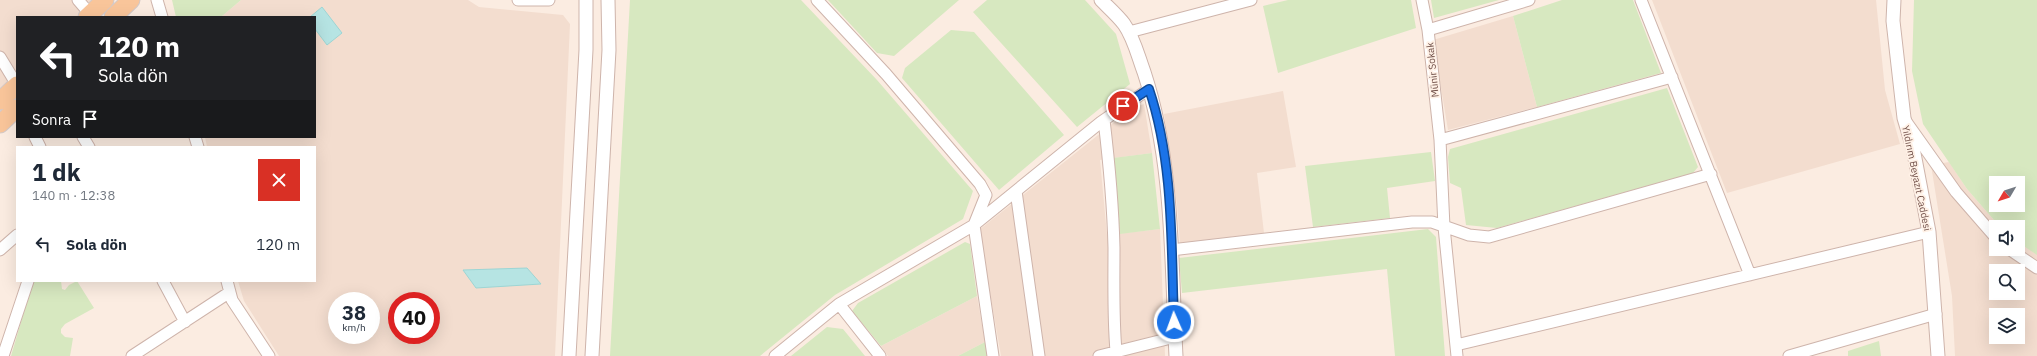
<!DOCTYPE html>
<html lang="tr">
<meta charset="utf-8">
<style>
:root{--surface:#fff;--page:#f2f2f3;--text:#1f2937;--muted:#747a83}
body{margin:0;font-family:"IBM Plex Sans",sans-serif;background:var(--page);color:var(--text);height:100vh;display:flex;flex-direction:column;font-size:15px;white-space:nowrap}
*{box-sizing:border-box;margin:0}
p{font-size:13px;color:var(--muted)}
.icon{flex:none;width:22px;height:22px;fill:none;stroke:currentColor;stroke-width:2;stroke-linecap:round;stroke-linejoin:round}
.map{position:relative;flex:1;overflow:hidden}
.drawer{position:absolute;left:16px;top:146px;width:300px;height:136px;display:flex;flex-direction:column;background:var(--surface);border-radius:0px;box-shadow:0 4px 16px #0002}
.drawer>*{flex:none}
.banner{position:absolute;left:16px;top:16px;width:300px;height:122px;border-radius:0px;box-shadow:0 4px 16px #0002;background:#202124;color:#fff;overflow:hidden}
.needle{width:26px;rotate:231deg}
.buttons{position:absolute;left:1989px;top:176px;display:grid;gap:8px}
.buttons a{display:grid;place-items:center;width:36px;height:36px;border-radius:0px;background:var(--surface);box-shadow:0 4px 16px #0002;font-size:20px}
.speed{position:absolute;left:328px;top:292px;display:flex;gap:8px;font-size:20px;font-weight:700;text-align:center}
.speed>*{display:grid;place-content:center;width:52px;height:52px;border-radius:50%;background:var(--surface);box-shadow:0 4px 16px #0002;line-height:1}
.speed small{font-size:10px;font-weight:400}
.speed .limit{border:6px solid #d22;background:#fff;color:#111}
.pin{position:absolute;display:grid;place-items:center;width:34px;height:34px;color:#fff;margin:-17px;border:2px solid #fff;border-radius:50%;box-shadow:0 1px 4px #0007}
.me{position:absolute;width:44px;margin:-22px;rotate:358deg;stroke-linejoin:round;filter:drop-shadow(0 0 3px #0008)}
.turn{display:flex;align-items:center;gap:14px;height:84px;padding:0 16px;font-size:18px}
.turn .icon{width:52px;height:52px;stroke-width:2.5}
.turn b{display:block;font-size:28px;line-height:34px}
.then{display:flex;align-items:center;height:38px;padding:0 16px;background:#0003;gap:8px;font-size:15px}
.round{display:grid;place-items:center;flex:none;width:42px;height:42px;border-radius:0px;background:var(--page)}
.headline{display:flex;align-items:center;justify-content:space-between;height:68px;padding:0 16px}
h1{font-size:24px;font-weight:700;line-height:30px}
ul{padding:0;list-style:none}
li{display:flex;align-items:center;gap:12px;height:60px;padding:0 16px}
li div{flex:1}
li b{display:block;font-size:15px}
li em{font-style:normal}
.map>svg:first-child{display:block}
</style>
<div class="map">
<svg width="2037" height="356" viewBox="0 0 2037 356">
<rect width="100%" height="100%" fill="#fbece1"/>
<path fill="#f3ddcf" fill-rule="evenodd" d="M0,0H99L81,17H17V78L0,93Z
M241,0H468L479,7L563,15L570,24L555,356H279L244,301L238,281H315V147H207L205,137H315V17H221ZM337,301H371V335H337ZM397,301H431V335H397Z
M1652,0H1876L1885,90L1900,144L1727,193Z
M1513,16L1537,107L1448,130L1433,40Z
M1283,91L1296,167L1257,173L1264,233L1180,243L1177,205L1164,114Z
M1144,104L1152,153L1100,160L1107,235L1160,229L1165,356H1001L979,230L1132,108Z
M1949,162L1967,189L2000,227H1996V249H2018V242L2037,253V356H1955L1952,296L1931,165ZM1996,271H2018V293H1996ZM1996,315H2018V337H1996Z
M977,296L985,342L958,356H888L881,346Z"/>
<path fill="#d7e8c0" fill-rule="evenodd" d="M172,0H241L221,17H176Z
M630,0H801L877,80L973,191L963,219L835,295L760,356H610Z
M828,0H959L894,56L877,53Z
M987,0H1085L1116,34L1130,84L1077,127L973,12Z
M1288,0H1411L1416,28L1278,73L1263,6Z
M1431,0H1499L1434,18Z
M1562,0H1633L1661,73L1537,107L1513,16Z
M1914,0H2037V255L2018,242V227H2000L1967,189L1923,124L1912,71ZM1996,183H2018V205H1996Z
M951,30L974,32L1064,135L999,190L902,78L905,68Z
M1667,88L1698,167L1693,173L1497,228L1466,225L1461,188L1450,183L1448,157L1450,149Z
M1431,152L1435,181L1387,188L1390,218L1313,227L1305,166Z
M1152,153L1160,229L1120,234L1113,158Z
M1428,229L1436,237L1445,356H1395L1387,269L1182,293L1179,258Z
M965,242L970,244L977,296L881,346L852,311L858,303Z
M33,281H61L62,289L65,290L69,285L77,281L94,308L65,324L61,329V333L65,337L73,338L70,356H11Z
M827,327L843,329L865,356H791Z
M1879,341L1881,356H1848V351Z
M985,342L987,356H958Z"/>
<path fill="#b6e4e3" stroke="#9dd5d4" d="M322,7L342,33L327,45L315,29V17H310Z
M527,268L541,284L476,288L463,270Z"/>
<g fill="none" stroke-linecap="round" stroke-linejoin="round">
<g stroke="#ceb4ab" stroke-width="13">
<path id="minor" d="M78,0L90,14
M157,0L162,17
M518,0H549
M817,0L886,74L980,184L986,195L974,225L993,356
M1422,0L1428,30L1440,140
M1641,0L1750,275
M1428,30L1529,0
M1129,32L1251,0
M0,57L17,85
M1104,120C1109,162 1113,205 1114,248C1114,282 1113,317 1116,351
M1907,123L1956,192L1996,238
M35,137L40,147
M83,137L89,147
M195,137L198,147
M1016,191L1039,356
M2009,249L2037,268
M0,250L17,235
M1171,250L1412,222H1432L1469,235L1489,237L1711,174
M163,281L185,322
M227,281L232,300L269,356
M1456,345L1929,232
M3,356L28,281
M132,356L230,292
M775,356L839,304
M880,356L839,304L974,225L1101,122L1149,89
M1099,356L1175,337
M1457,356L1444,227L1440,140L1672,77
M1789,356L1936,314"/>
</g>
<g stroke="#ceb4ab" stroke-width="15">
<path id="tertiary" d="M1101,0C1109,8 1118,16 1124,24C1134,38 1138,56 1144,72C1174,163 1171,261 1176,356
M1894,0L1893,21L1904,118L1913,148L1929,232L1938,356
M569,356L586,50V0
M592,356L609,50L608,0"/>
</g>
<g stroke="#d4cac8" stroke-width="19">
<path id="primary" d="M87,17L105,0
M113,17L131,0
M0,101L17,85
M0,124L17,108"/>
</g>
<use href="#minor" stroke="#fff" stroke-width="11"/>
<use href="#tertiary" stroke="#fff" stroke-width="13"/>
<use href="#primary" stroke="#f9c59a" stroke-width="17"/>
</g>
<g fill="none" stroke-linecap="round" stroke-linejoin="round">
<g stroke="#114b97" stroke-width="10">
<path id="route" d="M1123,106L1149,89C1174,163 1171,245 1174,322"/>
</g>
<use href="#route" stroke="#1a73e8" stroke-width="7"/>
</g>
<g text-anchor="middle" stroke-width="3.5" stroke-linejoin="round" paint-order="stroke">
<g font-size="10" fill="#715049" stroke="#fff1e6">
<text transform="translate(1432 70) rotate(-96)" y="4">Münir Sokak</text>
<text transform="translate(1917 178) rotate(78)" y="4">Yıldırım Beyazıt Caddesi</text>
</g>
</g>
</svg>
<div class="buttons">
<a><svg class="needle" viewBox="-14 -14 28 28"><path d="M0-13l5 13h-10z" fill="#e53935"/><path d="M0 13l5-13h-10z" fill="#747a83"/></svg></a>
<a><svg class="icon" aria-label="sound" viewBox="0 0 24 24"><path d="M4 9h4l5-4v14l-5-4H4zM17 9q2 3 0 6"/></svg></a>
<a><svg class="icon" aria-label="search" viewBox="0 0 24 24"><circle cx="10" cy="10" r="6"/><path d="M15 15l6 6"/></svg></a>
<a><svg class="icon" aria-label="layers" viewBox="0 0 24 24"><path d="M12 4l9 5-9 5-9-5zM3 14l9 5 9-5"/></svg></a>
</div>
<div class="speed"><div>38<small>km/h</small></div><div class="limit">40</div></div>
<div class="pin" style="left:1123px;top:106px;background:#d93025"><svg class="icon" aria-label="arrive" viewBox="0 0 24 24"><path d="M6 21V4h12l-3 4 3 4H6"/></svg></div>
<svg class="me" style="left:1174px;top:322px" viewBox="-20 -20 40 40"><circle r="17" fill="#1a73e8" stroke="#fff" stroke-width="3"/><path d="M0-11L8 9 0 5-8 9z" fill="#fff"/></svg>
<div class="banner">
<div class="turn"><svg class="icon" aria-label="left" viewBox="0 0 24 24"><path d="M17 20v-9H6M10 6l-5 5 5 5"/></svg><div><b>120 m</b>Sola dön</div></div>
<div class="then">Sonra<svg class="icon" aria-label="arrive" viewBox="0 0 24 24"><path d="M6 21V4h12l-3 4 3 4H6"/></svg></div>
</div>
<section class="drawer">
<div class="headline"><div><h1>1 dk</h1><p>140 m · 12:38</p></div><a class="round" style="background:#d93025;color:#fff"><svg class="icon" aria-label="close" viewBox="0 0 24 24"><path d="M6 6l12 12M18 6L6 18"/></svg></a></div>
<ul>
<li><svg class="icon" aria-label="left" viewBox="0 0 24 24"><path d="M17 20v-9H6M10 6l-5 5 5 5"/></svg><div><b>Sola dön</b></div><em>120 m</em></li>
</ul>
</section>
</div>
